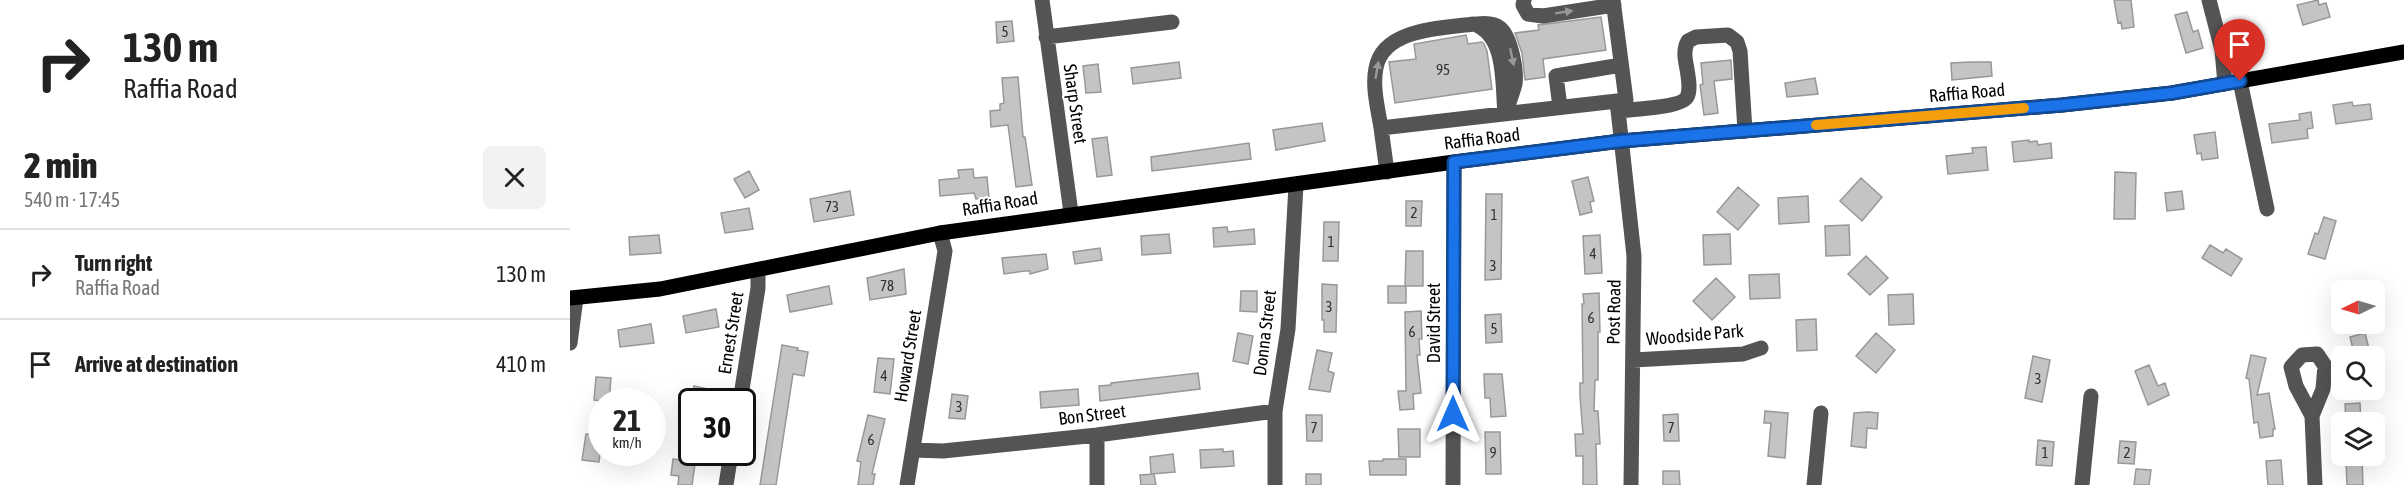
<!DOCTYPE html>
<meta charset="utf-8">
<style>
:root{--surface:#fff;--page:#f2f2f2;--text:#222;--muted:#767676;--line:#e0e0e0}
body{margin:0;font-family:"Asap Condensed",sans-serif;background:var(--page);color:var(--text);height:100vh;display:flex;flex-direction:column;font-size:22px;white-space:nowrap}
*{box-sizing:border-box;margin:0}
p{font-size:20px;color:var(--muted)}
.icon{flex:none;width:33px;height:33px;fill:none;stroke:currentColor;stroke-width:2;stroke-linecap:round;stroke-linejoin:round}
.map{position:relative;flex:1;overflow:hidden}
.side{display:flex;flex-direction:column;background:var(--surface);width:570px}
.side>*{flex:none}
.hud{background:#fff;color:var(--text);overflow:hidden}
.needle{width:39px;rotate:265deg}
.controls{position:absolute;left:1761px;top:280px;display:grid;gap:12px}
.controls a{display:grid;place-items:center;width:54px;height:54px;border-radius:9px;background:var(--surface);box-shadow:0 6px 24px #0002;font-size:30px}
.speed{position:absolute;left:18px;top:388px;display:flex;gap:12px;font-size:30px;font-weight:700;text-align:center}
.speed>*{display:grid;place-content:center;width:78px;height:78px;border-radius:50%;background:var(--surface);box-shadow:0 6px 24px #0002;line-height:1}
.speed small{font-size:15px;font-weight:400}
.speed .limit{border:3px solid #111;border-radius:9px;background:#fff;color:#111}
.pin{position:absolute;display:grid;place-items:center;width:51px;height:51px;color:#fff;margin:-62px -26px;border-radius:50% 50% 50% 0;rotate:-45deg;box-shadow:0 0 6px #0007}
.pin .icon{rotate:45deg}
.me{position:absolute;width:66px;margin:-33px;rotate:0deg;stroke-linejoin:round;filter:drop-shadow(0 0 4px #0008)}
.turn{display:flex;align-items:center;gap:21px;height:126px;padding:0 24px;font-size:27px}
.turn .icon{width:78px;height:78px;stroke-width:2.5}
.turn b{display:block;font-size:42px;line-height:51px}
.round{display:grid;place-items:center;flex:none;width:63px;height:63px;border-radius:9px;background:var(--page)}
.head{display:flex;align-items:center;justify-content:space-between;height:102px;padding:0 24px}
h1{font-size:36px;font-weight:800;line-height:45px}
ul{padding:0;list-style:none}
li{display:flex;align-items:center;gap:18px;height:90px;padding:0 24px;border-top:2px solid var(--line)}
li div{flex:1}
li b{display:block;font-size:22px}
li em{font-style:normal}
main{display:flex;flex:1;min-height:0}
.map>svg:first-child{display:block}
</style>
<main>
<section class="side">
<div class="hud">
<div class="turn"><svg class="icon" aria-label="right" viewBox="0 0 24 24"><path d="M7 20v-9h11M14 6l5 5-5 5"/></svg><div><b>130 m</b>Raffia Road</div></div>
</div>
<div class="head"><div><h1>2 min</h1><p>540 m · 17:45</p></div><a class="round"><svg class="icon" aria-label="close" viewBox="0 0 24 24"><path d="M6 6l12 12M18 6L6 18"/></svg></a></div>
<ul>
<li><svg class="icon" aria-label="right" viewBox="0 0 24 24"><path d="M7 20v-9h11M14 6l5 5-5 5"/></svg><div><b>Turn right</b><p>Raffia Road</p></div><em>130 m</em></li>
<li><svg class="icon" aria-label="arrive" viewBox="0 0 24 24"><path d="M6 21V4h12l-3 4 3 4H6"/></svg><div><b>Arrive at destination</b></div><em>410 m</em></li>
</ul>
</section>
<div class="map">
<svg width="1834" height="485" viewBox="0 0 1834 485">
<rect width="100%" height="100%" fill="#fff"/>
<path fill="#c4c4c4" stroke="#989898" stroke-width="1.5" d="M1544,0H1561L1564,27L1552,29L1551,22L1548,23Z
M1748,0L1749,5L1756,3L1760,17L1733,25L1727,5Z
M1617,12L1623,32L1628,30L1633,48L1616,53L1605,15Z
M1031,17L1036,50L973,59L975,77L955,80L952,53L945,33L969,30L968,25Z
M442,21L444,41L427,43L426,22Z
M896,35L898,44L912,42L914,44L917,51L922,89L825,103L819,62L846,59L844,44Z
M1161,60L1162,79L1144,81L1148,113L1134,115L1130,85L1133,84L1131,63Z
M609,62L611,78L563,84L561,68Z
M1400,62H1421L1422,76L1382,80L1381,63Z
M528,64L531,92L516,93L513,66Z
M448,77L453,137H455L462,185L446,187L438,125L421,127L420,111L430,110V104L434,103L432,78Z
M1245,78L1248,94L1217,97L1215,83Z
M1782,102L1783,106L1800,104L1802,119L1766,124L1763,105Z
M1741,112L1743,128L1737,129L1738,138L1702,143L1699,124L1730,120L1729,114Z
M752,123L755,141L706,150L703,130Z
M1645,132L1648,158L1632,160L1631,153L1627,154L1624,135Z
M537,137L542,175L527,177L522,139Z
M1459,140V142L1467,141L1468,145L1481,143L1482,158L1444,162L1442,142Z
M679,143L681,159L582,171L581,157Z
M1416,147L1418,170L1378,174L1376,156L1403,153L1402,148Z
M403,169L404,178L417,177L419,198L406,199L404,193L370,196L369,180L389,178L388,170Z
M179,171L189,190L175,198L164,179Z
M1545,172L1566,173L1565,219H1544Z
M1018,177L1024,201L1020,202L1022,212L1010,215L1002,181Z
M1291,178L1312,197L1292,221L1270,201Z
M1168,187L1189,205L1168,230L1147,212Z
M280,191L284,215L244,222L240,199Z
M1612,191L1614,209L1597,211L1595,193Z
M916,194H932L931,279L915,280Z
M1238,196L1239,222L1209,224L1208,198Z
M836,201H852L851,226H836Z
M179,208L183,229L155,233L151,213Z
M1754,217L1766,221L1755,259L1738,254L1745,233L1748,234Z
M754,222H769L768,261H753Z
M1279,225L1280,255L1256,256L1255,226Z
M657,227L658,232L684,229L685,244L644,247L643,228Z
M599,234L601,253L572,255L571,236Z
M1160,234L1161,264L1134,265L1133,235Z
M89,235L91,253L60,255L59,237Z
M1030,235L1032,273L1015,274L1013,236Z
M1640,245L1653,253L1656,249L1672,259L1661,276L1632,258Z
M530,248L532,260L505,264L503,252Z
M836,251H853V286H836V303H818V286H835Z
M476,254L478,269L460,274V271H454L434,274L432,258Z
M1296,256L1318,278L1300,295L1278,274Z
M334,269L336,294L300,300L297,278Z
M1209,274L1210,298L1180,299L1179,275Z
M1146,278L1165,297L1142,320L1123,301Z
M752,284L767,285L766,332H754V320H752Z
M259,286L262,304L220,312L217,295Z
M671,291H687V312L670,311Z
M1029,293L1030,332H1028V380H1025L1024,411H1028L1030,444H1026L1027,485H1013V456H1006L1005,434H1013L1010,396V383H1013L1012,304H1014L1013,294Z
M1343,294L1344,324L1319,325L1318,295Z
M146,309L149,327L116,333L113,316Z
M851,311L852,339H849L850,355H847L851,393L843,394L844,409L830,410L828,391H836L835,312Z
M931,314L932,342L916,343L915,315Z
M1246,319L1247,350L1227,351L1226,320Z
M81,324L84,343L50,347L48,330Z
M668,333L683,336L678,364L663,361Z
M1306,333L1325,350L1306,373L1286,356Z
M1795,333L1801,357H1785L1780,337Z
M212,345L228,348L227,350L238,352L234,376L223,374L206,485H190Z
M747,350L762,353L758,371L764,373L760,392L739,389Z
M1681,355L1696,358L1687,395L1699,393L1705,429H1703V436L1690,438L1688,422L1684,423L1679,379L1676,378Z
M1463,356L1480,360L1472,402L1455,398Z
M308,358L324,359L320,394L304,392Z
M1579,365L1588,386L1595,383L1599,395L1578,405L1565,371Z
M628,373L630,389L530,401L529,386L541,385V383Z
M914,374H932L936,416L921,417L920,398H915Z
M26,377L41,378L39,402L24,400Z
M124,386L138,389L136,402H121Z
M508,389L509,405L471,408L470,392Z
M382,394L398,396L395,419L379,418Z
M1790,403L1791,423H1776L1775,404Z
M1195,411L1218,413L1215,458L1198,456L1201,423H1194Z
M1298,412L1308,413L1307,429L1297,428L1296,448L1281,446L1284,413Z
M1108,414L1109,441H1094L1093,415Z
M298,415L315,419L302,474H305L303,485H288L291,462L287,461Z
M736,415H752V441H737Z
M828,429H850V457H829Z
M915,432H930L931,474H916Z
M16,434L32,436L29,462L12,460Z
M1468,440L1484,442L1482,466L1466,465Z
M1550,441L1566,442L1564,464L1548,463Z
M653,449V452L663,451L664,466L631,468L630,450Z
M603,454L605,472L581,474L580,457Z
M111,455L126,457L122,485H108L109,476L101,475L103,459L111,460Z
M813,459H836V475H800L799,461H813Z
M1792,459L1793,485H1777L1776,460Z
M1711,460L1713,485H1698L1696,461Z
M1566,469L1581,470L1579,485H1564Z
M1093,471H1109L1110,485H1093Z
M584,474L586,485H571L570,475Z
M736,474H751V485H736Z"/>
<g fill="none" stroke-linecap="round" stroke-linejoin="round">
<path stroke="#545454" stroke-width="15" d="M472,0L501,213
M954,0L953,5L958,14L973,16L1044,5
M1043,0L1056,100L1047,101
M1639,0L1652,50L1655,84
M907,24C914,23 924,23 930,28C941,37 947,71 945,84C943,92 940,100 937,108
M476,37L602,22
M1670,81L1697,209
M990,107L986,76L1051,65
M1048,111C1062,109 1111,108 1117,97C1121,90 1118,76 1117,69C1115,59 1113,50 1118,41L1126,37L1158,35L1167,42L1170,51L1175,131
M811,128C808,109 802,87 806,68C813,28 874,28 904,24C937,36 932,85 935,113
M817,172L811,128L1047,101L1064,256L1061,485
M0,343L6,298
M1063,360L1173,354L1191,348
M170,402L188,288V270
M1742,416L1753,389L1755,366L1747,354L1732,355L1721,367L1726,386L1742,416L1745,485
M527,435V485
M343,450L373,451L527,435L705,411
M156,485L161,453
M337,485L375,251L370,233
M705,485V411L718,329L726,185
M883,485L884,162
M1244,485L1251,413
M1512,485L1521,396"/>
<path stroke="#000" stroke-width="15" d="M0,298L90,289L370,233L884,162L1051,141L1492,105L1602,93L1834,52"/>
</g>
<defs><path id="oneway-solid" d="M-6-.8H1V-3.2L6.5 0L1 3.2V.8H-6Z" transform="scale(1.5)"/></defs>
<g fill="#989898">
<use href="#oneway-solid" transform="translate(994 12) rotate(-9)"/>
<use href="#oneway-solid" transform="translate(942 57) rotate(78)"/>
<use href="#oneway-solid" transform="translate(807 70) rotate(-80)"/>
</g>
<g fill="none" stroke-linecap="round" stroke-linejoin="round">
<g stroke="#114b97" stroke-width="15">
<path id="route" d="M883,414L884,162L1051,141L1492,105L1602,93L1670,81"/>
</g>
<use href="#route" stroke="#1a73e8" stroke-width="10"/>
<path stroke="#f59e0b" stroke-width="10" d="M1246,125L1454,108"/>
</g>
<g text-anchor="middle" stroke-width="4.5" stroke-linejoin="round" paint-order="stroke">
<g font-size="15" fill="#313131">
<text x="435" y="37">5</text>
<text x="873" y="75">95</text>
<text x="262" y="212">73</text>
<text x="844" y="218">2</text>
<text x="924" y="220">1</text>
<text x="761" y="247">1</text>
<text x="1023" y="259">4</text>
<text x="923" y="271">3</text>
<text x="317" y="291">78</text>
<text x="759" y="312">3</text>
<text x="1021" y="323">6</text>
<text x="924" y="334">5</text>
<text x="842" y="337">6</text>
<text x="314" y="381">4</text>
<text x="1468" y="384">3</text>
<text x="389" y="412">3</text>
<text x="744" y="433">7</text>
<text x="1101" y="433">7</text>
<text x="301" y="445">6</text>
<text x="923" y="458">9</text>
<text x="1475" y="458">1</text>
<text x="1557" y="458">2</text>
</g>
<g font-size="18" fill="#000" stroke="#fff">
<text transform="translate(1397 93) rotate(-5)" y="6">Raffia Road</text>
<text transform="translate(505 104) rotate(82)" y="6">Sharp Street</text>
<text transform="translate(912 139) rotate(-7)" y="6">Raffia Road</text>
<text transform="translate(430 204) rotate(-9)" y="6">Raffia Road</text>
<text transform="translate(1044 312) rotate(-89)" y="6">Post Road</text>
<text transform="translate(864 323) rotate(-90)" y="6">David Street</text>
<text transform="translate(161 333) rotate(-81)" y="6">Ernest Street</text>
<text transform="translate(695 333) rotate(-83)" y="6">Donna Street</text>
<text transform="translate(1125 335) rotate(-5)" y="6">Woodside Park</text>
<text transform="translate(338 356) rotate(-81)" y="6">Howard Street</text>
<text transform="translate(522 415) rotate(-7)" y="6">Bon Street</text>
</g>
</g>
</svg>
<div class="controls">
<a><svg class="needle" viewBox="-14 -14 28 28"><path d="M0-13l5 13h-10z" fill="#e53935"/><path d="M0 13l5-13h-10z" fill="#767676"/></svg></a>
<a><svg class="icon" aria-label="search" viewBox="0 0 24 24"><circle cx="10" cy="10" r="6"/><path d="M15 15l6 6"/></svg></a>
<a><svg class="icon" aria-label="layers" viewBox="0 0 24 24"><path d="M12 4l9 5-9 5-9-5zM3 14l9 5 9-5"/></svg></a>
</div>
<div class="speed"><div>21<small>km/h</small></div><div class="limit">30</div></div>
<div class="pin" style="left:1670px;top:81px;background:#d93025"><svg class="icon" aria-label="arrive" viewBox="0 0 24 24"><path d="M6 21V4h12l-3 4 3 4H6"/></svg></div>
<svg class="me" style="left:883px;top:414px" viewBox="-20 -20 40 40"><path d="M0-17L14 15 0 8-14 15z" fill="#1a73e8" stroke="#fff" stroke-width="4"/></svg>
</div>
</main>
